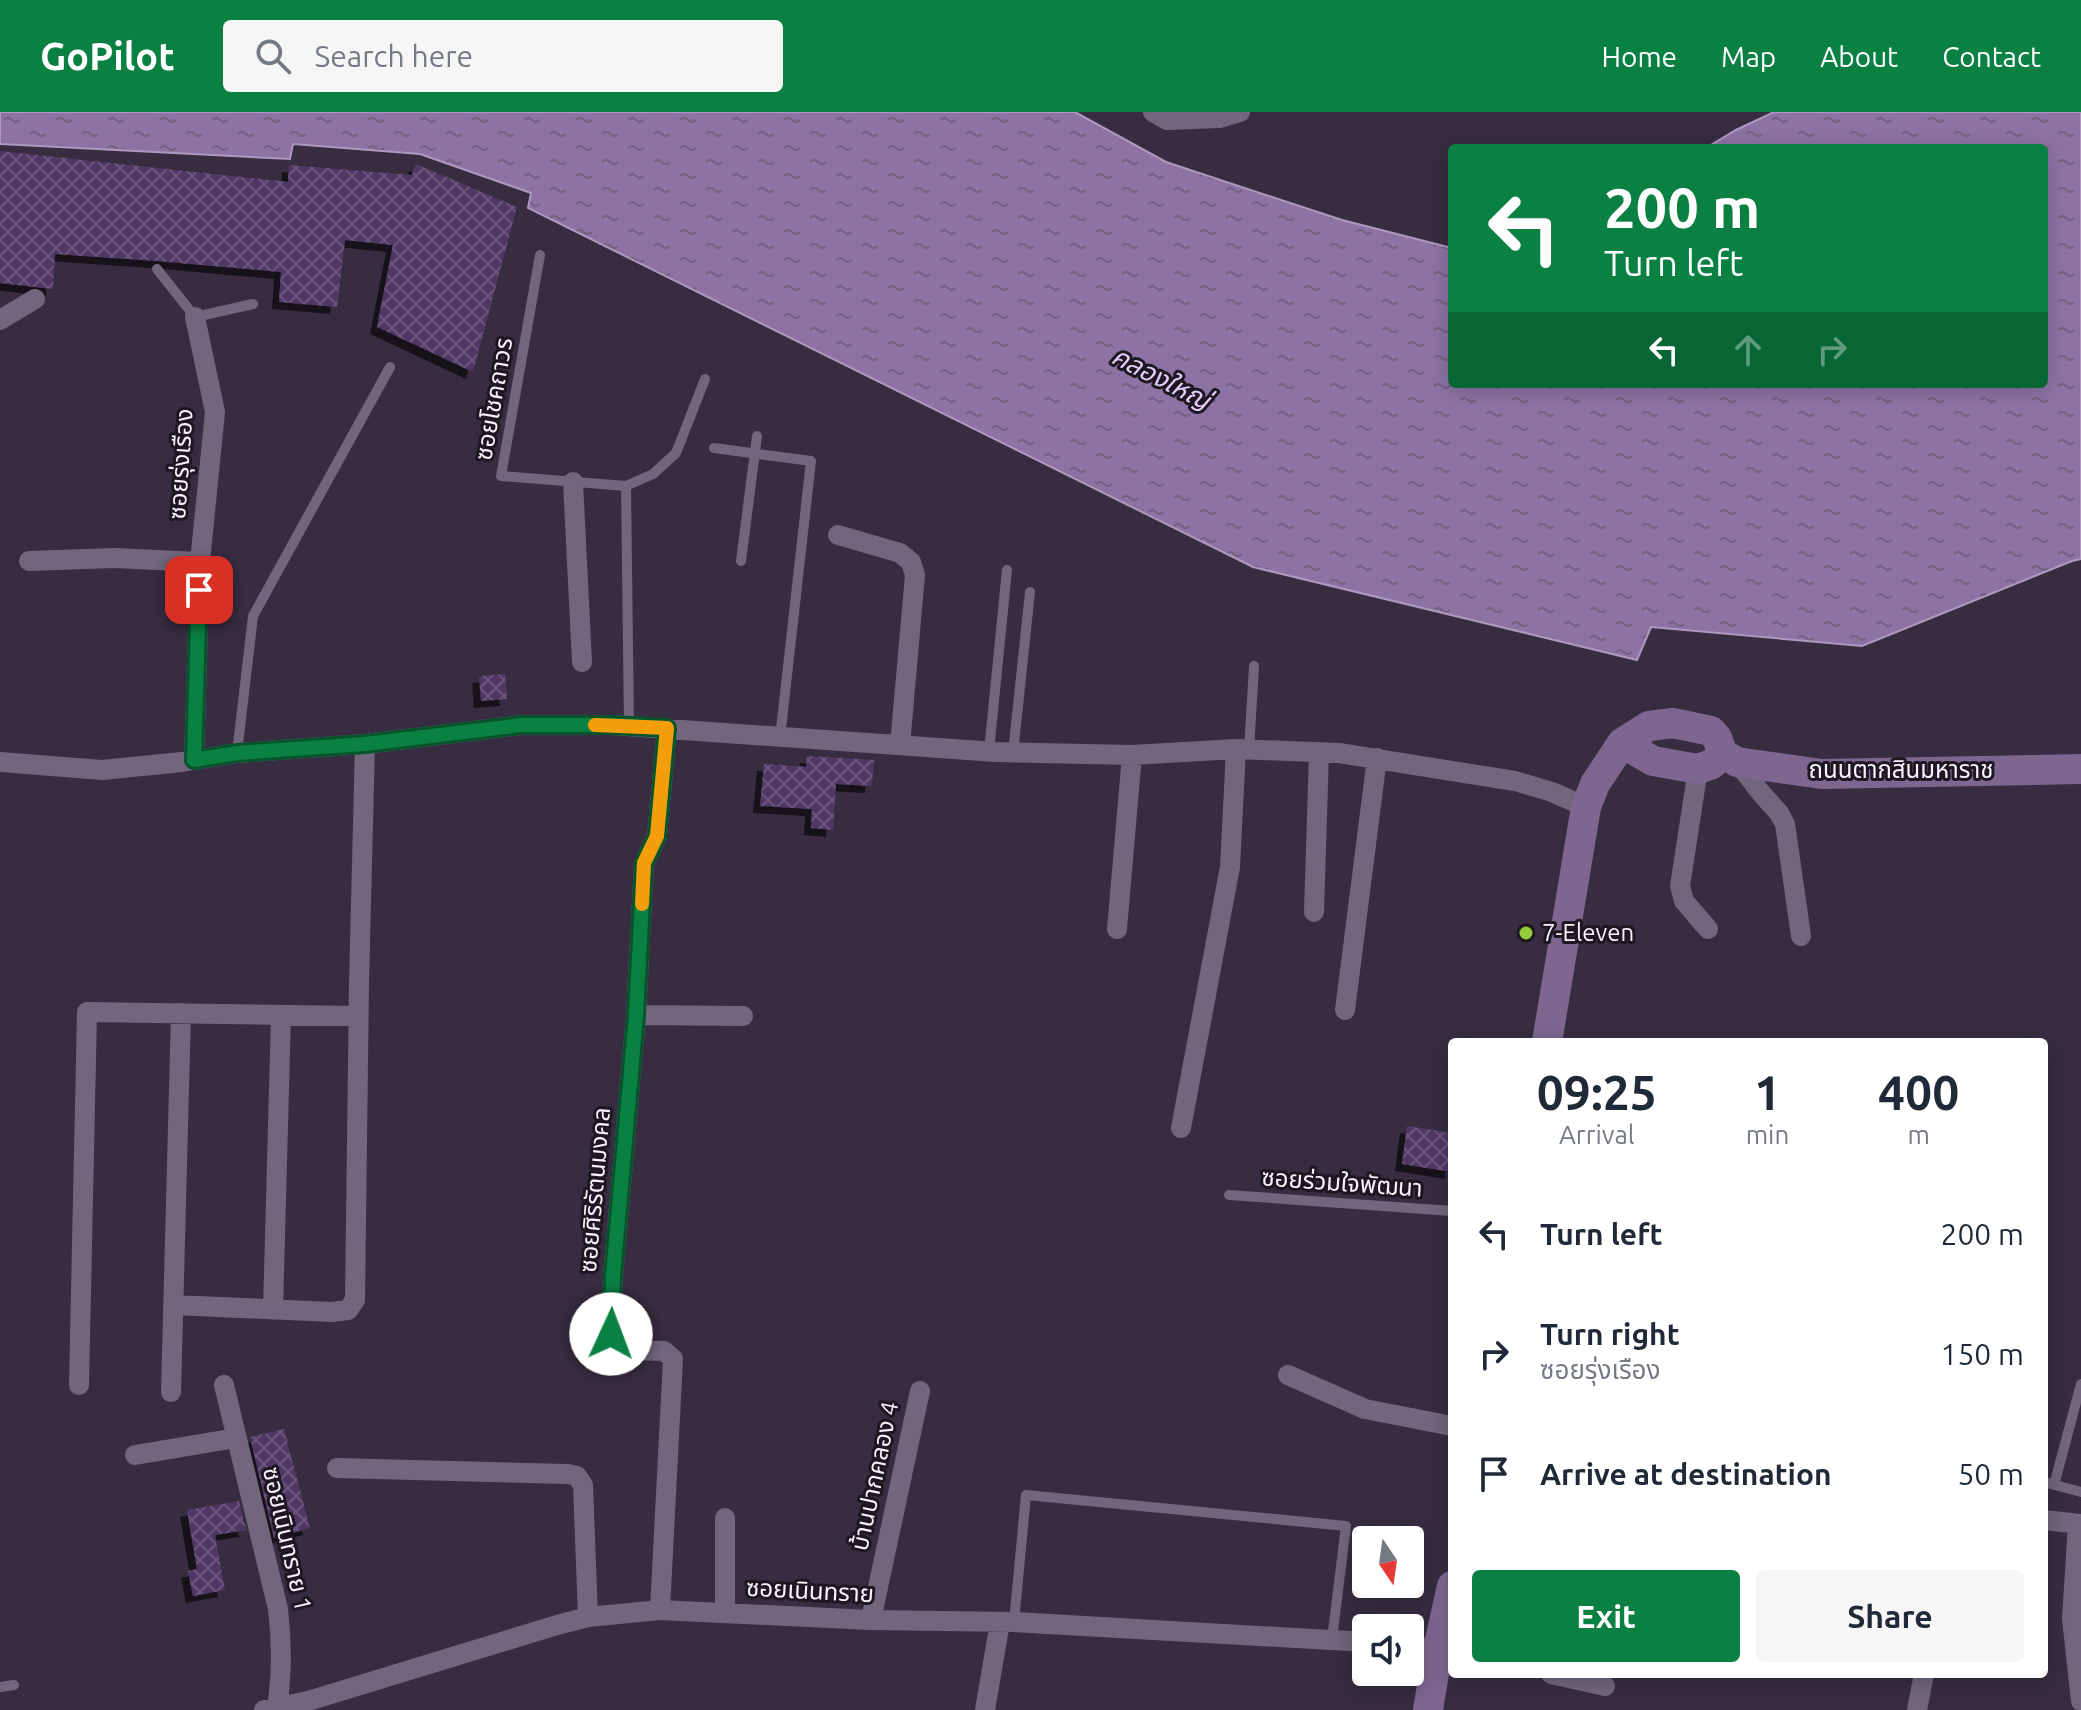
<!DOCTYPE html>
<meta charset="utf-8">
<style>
:root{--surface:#fff;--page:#f6f6f7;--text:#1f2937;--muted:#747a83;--accent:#0b8043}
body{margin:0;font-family:Ubuntu,"Noto Sans Thai",sans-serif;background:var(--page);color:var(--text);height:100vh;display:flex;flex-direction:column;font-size:30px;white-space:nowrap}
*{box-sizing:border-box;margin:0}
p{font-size:26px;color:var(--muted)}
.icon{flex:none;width:44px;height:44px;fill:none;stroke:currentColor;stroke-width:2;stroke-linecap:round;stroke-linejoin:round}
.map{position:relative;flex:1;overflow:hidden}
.drawer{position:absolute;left:1448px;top:926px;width:600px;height:640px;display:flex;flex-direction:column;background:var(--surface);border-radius:8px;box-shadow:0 4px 20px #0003}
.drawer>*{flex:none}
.hud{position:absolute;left:1448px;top:32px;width:600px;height:244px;border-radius:8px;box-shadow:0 4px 20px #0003;background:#0b8043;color:#fff;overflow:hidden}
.needle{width:52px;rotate:167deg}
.buttons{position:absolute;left:1352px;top:1414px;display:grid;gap:16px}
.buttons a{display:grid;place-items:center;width:72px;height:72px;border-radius:8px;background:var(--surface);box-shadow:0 4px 20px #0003;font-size:40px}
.pin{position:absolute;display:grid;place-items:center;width:68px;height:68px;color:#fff;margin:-34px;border-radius:16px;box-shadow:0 4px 12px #0006}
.me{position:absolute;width:88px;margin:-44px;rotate:2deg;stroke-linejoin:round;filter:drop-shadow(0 0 6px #0008)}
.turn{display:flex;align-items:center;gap:28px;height:168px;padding:0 24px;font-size:36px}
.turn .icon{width:104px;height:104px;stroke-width:2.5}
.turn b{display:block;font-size:56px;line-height:68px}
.lanes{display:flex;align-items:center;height:76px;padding:0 24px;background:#0003;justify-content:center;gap:40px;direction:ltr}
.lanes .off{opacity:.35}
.eta{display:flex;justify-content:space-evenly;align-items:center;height:136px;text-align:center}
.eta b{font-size:48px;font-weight:700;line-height:56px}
.cta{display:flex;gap:16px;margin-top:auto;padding:16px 24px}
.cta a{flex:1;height:92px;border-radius:8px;background:var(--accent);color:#fff;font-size:32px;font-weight:700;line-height:92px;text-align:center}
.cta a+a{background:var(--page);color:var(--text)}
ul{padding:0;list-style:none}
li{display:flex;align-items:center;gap:24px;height:120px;padding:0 24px}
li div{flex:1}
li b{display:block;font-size:30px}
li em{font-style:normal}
header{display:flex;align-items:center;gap:48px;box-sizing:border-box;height:112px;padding:0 40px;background:var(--accent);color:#fff}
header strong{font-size:38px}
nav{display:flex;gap:44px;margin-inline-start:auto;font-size:28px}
.search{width:560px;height:72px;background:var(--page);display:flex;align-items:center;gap:20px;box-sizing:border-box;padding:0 28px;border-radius:8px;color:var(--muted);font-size:30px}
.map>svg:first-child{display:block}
</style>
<header>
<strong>GoPilot</strong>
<div class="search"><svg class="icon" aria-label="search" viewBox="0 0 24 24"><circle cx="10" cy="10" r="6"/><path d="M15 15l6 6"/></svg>Search here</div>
<nav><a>Home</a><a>Map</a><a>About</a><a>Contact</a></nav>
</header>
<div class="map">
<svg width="2081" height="1598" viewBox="0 0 2081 1598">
<defs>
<pattern id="water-ripples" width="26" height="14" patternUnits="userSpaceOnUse" patternTransform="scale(2)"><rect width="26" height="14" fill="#8d73a4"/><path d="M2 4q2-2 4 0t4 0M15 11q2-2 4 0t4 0" fill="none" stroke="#726281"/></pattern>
<pattern id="building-cross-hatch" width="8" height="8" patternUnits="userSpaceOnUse" patternTransform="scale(2)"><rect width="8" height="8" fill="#503865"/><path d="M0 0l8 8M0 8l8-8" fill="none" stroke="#6a557c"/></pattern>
<filter id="shadow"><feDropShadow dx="-7" dy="7" stdDeviation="0" flood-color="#0009"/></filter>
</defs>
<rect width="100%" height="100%" fill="#372c40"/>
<path fill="url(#water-ripples)" stroke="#ad99bf" stroke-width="2" d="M0,0H1075L1166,50L1342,108L1452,136V272H2044V36H1706L1736,18L1774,0H2081V447L2072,449L1862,534L1651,515L1637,548L1253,455L528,96L531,81L420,42L293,32L290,47L0,32Z"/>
<path fill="url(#building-cross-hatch)" filter="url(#shadow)" d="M0,39L288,70L289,53L412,63L416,52L517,95L473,260L377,215L393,133L345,128L337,195L279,190L281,160L157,149L55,142L53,177L0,171Z
M505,562L507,587L481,589L479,564Z
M807,644L874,648L872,674L836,672L833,718L811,716L812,697L760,694L764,652L806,655Z
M1407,1014L1452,1021V1060L1402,1052Z
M284,1317L310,1416L274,1426L250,1325Z
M239,1389L246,1418L215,1423L225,1478L193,1484L188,1459L197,1457L187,1398Z"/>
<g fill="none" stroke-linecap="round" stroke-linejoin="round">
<path stroke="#71667c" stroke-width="10" d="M540,143L501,364L626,374L629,614
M157,157L195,205L253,192
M714,336L811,349L780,626
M626,374L653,362L676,341L705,267
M741,449L757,324
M1249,638L1254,554
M989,639L1007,458
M237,641L253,504L390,255
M1013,641L1030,480
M1229,1083L1452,1099
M2044,1370L2081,1380
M2054,1373L2081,1272
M1014,1510L1026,1383L1346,1414L1332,1527
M0,1575L14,1573"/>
<path stroke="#71667c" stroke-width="20" d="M1153,0L1167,8L1220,6L1240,0
M0,208L35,187
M573,370L582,550
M838,423L900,441L911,450L915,463L900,633
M29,449L115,446L200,450
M194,648L200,450L215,300L195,205
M0,650L102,658L182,650L237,641L365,632L522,613H612L996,640L1132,643L1236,637L1339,641L1515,669L1552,680L1586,695
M1737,650L1761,681L1779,701L1785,712L1801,824
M1698,657L1680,774L1684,789L1708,817
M1314,800L1319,641
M1117,817L1132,643
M1345,898L1377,646
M636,903L743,904
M1181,1016L1230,755L1236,637
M174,1193L332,1200L348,1198L355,1188L359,871L365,632
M273,1198L281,903
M1288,1263L1365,1297L1452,1314
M79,1273L87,900L358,904
M224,1273L278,1497C282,1530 282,1563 277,1596
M171,1280L181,901
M135,1343L236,1326
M337,1356L568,1362L577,1364L583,1373L588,1505
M2044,1408L2081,1412
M2078,1412L2072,1507L2081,1589
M660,1498L673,1247L664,1239L628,1238L617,1234L611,1222L613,1164L636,903L644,751L657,724L667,616
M725,1501V1406
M871,1508L920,1279
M1410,1534L1450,1539
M1551,1562L1605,1574
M264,1598L308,1589L557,1513L588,1505L660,1498L871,1508L1014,1510L1366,1530
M985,1598L1000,1510
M1917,1598L1924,1562"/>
<path stroke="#7d6791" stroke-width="30" d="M1622,631L1653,649L1698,657L1712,652L1723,642
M1547,930L1586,695L1595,672L1622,631L1649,614L1673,611L1711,619L1717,626L1723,642L1737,650L1822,662L2081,657
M1428,1598L1438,1537L1452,1474"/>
</g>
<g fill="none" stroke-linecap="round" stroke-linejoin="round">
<g stroke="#07532c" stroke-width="20">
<path id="route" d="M199,478L194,648L237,641L365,632L522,613H612L667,616L657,724L644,751L636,903L613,1164L611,1222"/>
</g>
<use href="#route" stroke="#0b8043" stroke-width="14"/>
<path stroke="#f59e0b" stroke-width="14" d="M595,613L667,616L657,724L644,751L642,792"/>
</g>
<circle fill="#95cc3a" stroke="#1c1720" stroke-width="3" cx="1526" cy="821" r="8"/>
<g text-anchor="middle" stroke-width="6" stroke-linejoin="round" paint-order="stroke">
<g font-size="24" fill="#f8f1fe" stroke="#1c1720">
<text transform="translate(494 287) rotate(-80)" y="8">ซอยโชคถาวร</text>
<text transform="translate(181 352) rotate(-86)" y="8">ซอยรุ่งเรือง</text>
<text x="1901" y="666">ถนนตากสินมหาราช</text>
<text transform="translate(1342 1071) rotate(4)" y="8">ซอยร่วมใจพัฒนา</text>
<text transform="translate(595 1078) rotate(-85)" y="8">ซอยศิริรัตนมงคล</text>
<text transform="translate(875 1364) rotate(-78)" y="8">บ้านปากคลอง 4</text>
<text transform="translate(287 1427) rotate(77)" y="8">ซอยเนินทราย 1</text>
<text transform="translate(810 1479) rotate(3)" y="8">ซอยเนินทราย</text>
</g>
<g font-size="24" fill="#f8f1fe" stroke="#1c1720" text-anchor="start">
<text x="1542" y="829">7-Eleven</text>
</g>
<g font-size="26" font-style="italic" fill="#e4cdfa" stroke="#1c1720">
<text transform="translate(1161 266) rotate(27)" y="9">คลองใหญ่</text>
</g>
</g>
</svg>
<div class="buttons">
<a><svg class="needle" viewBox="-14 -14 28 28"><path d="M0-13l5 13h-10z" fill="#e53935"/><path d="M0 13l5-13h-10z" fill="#747a83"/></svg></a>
<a><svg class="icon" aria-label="sound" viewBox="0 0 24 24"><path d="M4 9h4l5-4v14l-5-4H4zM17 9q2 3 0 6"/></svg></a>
</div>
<div class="pin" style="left:199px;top:478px;background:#d93025"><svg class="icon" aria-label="arrive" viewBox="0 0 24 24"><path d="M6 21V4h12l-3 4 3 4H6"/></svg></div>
<svg class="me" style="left:611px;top:1222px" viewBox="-20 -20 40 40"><circle r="19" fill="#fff"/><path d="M0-13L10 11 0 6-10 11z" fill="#0b8043"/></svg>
<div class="hud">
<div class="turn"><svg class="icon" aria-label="left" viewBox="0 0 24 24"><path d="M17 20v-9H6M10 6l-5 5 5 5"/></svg><div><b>200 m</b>Turn left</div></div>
<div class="lanes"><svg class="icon" aria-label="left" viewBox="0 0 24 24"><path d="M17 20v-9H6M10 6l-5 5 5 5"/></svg><svg class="icon off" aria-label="ahead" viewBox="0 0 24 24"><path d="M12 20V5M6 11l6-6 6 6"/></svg><svg class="icon off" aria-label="right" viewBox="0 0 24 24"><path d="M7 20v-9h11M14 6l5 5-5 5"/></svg></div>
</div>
<section class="drawer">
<div class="eta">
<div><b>09:25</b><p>Arrival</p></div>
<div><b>1</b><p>min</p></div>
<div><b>400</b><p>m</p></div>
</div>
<ul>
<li><svg class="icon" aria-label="left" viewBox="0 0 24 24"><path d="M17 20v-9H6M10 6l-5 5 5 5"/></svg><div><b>Turn left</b></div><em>200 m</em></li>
<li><svg class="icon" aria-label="right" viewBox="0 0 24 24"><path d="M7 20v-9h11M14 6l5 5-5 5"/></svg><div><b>Turn right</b><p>ซอยรุ่งเรือง</p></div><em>150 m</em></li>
<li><svg class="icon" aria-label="arrive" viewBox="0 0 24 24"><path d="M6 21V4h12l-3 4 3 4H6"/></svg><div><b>Arrive at destination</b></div><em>50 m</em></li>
</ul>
<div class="cta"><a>Exit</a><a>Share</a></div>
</section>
</div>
